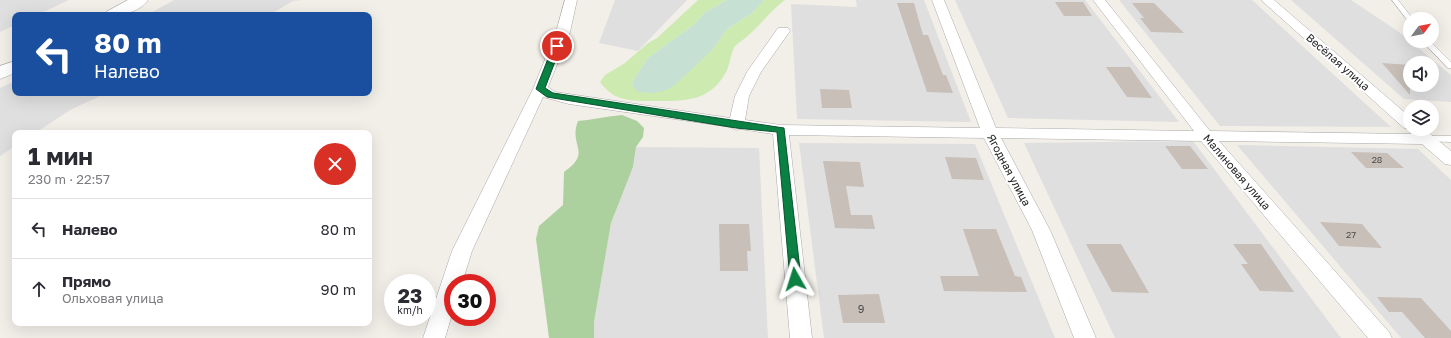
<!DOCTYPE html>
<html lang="ru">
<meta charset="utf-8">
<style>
:root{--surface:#fff;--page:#f2f2f3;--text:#2b2b33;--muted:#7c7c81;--line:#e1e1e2}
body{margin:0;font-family:"Golos Text",sans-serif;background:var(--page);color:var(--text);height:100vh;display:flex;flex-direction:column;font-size:15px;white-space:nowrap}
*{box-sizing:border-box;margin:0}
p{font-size:13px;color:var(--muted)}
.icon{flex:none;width:22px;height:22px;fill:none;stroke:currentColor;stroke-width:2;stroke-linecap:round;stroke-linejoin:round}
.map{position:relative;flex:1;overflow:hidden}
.panel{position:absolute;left:12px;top:130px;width:360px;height:196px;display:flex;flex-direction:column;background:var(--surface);border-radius:8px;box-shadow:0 4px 16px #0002}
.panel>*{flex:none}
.guide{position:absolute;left:12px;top:12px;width:360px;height:84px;border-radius:8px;box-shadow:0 4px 16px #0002;background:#1a4fa0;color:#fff;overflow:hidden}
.needle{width:26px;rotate:58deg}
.fabs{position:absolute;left:1403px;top:12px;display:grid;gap:8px}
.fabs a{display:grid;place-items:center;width:36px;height:36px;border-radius:50%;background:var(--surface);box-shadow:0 4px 16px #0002;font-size:20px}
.speed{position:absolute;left:384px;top:274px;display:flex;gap:8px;font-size:20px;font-weight:700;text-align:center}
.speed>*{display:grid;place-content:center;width:52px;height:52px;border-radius:50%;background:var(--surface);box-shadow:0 4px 16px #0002;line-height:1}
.speed small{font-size:10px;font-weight:400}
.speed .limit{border:6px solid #d22;background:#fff;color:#111}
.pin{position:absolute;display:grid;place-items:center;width:34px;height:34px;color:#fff;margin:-17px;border:2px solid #fff;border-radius:50%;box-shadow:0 1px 4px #0007}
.me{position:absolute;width:44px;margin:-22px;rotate:354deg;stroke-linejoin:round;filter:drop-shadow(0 0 3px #0008)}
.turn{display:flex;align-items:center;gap:14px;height:84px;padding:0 16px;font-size:18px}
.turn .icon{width:52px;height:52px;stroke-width:2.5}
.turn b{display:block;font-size:28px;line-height:34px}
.round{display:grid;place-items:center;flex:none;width:42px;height:42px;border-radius:21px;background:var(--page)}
.summary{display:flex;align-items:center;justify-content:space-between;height:68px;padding:0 16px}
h1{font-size:24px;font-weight:700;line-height:30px}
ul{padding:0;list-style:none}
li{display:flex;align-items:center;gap:12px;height:60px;padding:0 16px;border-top:1px solid var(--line)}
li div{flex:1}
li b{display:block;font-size:15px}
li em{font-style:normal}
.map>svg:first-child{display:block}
</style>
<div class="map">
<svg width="1451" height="338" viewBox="0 0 1451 338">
<rect width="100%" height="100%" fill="#f2efe9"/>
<path fill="#e0dfdf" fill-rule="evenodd" d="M0,0H69L37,15H15V25L0,32Z
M174,0H304L293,1L269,15H147Z
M615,0H687L638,51L599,43Z
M856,0H924L971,122L797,119L791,4L857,7Z
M955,0H1085L1179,122L1008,118Z
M1119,0H1252L1391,127L1220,126Z
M1291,0H1351L1399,32L1451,75V102L1404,99ZM1410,63H1432V85H1410Z
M15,81V93H107L72,109L35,133H15V146L0,156V88Z
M1193,141L1341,338H1115L1024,143Z
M799,143L975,144L1055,338H824Z
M1237,145L1418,149L1451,180V338H1401Z
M636,147L759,148L768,338H594V322L611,223L633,167Z"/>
<path fill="#cdebb0" d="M698,0H727L704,13L695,24L648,58L634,79L632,85L713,49L726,30L752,13L764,0H785C770,11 760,26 745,38C742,41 736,44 734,48C730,56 730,66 725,74C708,104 678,101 649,101C628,101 613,100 600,82L605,75L625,63L648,43L657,38Z"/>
<path fill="#add19e" d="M622,115L637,121L644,128L643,137L636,147L633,167L611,223L594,322V338H549L536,239L539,226L563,205L564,172C593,152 568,146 578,121C593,120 607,116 622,115Z"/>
<path fill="#c6e0d4" d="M727,0H764L752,13L726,30L713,49L677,83L667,90L653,93L638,92L632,85L634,79L648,58L695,24L704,13Z"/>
<path fill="#c7bfb8" d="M1055,2H1083L1092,16H1064Z
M897,3H914L923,35H928L943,75H946L953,93L927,92Z
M1132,3H1154L1184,33L1151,32L1140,18H1144Z
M1382,63L1410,65V95Z
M1106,67H1130L1152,98L1127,97Z
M820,89L849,90L852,108H822Z
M1165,146H1190L1208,169H1182Z
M1351,152L1387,153L1404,168H1366Z
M945,157L976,158L984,180L952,179Z
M823,161L860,162L864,187L846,186L851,215H872L875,229L835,228Z
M1320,222L1362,224L1382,248L1339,246Z
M719,224H749L751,251H747L748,271H720Z
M963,229H996L1015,276L1021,277L1027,292L944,291L940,276H979Z
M1086,244H1121L1149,293L1112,292Z
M1233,244H1261L1294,292L1260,291L1241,264H1248Z
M879,294L885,323H843L838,295Z
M1377,297L1421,298L1451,331V338H1425L1402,312H1389Z"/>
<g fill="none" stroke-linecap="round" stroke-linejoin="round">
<g stroke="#a9a9a9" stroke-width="1">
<path id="service" d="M1392,0H1398L1413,19H1410V22L1408,21Z
M1422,41H1430L1451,62V68H1448Z
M1427,136H1451V142L1424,141L1423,139L1424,137Z"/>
</g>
<g stroke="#a9a9a9" stroke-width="1">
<path id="minor" d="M565,0H577L570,32L548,87L555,92L569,94L730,118L735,96L747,72L778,28H788L790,31L761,72L749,96L745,120L781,125L980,128L932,0H944L996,128L1194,131L1093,0H1105L1210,131L1411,134L1410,132L1412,129L1404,128L1261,0H1274L1410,117V129H1424L1451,151V165L1445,164L1422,144L1219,141L1389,332L1392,338H1368L1201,141L1001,138L1050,230L1096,338H1074L1032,230L984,138L789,135L812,338H790L773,134L740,129L736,130L730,127L569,104L543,97L472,251L462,283H453V311L445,338H423L452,251L533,89L556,32Z"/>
</g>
<g stroke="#a9a9a9" stroke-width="1">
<path id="tertiary" d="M128,0H148C138,14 119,15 104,15L106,12Z
M15,61V73L0,79V66Z"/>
</g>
<use href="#service" fill="#fff" fill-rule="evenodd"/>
<use href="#minor" fill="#fff" fill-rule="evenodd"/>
<use href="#tertiary" fill="#fff" fill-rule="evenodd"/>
</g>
<path fill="#0b8043" stroke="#07532c" d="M557,44L561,46L545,88L553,93L784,128L801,279L799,281H791L790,279L777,132L736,128L547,97L536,89L553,46Z"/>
<g text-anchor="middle" stroke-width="4" stroke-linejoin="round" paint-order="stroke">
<g font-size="9" fill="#4b4948">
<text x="1377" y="163">28</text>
<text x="1351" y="238">27</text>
</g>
<g font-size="11" fill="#222" stroke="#fff">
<text transform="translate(1338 62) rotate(41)" y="4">Весёлая улица</text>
<text transform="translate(1009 170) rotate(62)" y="4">Ягодная улица</text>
<text transform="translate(1237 172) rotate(49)" y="4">Малиновая улица</text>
</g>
<g font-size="11" fill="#4b4948">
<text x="861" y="313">9</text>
</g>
</g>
</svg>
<div class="fabs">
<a><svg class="needle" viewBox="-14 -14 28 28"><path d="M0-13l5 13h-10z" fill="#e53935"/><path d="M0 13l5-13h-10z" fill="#7c7c81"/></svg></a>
<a><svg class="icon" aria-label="sound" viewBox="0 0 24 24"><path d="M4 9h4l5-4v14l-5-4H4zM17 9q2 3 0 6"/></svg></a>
<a><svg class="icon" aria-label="layers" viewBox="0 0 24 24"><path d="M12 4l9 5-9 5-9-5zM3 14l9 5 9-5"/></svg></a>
</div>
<div class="speed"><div>23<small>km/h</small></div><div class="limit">30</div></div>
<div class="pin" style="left:557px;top:46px;background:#d93025"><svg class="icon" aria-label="arrive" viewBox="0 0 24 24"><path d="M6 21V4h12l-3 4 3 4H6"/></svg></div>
<svg class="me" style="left:795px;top:279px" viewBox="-20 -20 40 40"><path d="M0-17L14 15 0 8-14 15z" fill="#0b8043" stroke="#fff" stroke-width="4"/></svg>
<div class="guide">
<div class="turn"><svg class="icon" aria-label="left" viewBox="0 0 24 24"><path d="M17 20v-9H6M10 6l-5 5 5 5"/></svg><div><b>80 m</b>Налево</div></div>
</div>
<section class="panel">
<div class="summary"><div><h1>1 мин</h1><p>230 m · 22:57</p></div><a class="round" style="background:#d93025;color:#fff"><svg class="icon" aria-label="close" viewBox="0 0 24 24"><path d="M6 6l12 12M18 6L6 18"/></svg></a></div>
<ul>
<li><svg class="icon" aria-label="left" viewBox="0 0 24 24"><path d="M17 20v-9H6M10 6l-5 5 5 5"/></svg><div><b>Налево</b></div><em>80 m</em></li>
<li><svg class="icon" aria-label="ahead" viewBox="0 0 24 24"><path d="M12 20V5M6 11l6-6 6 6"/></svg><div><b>Прямо</b><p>Ольховая улица</p></div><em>90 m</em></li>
</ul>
</section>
</div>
